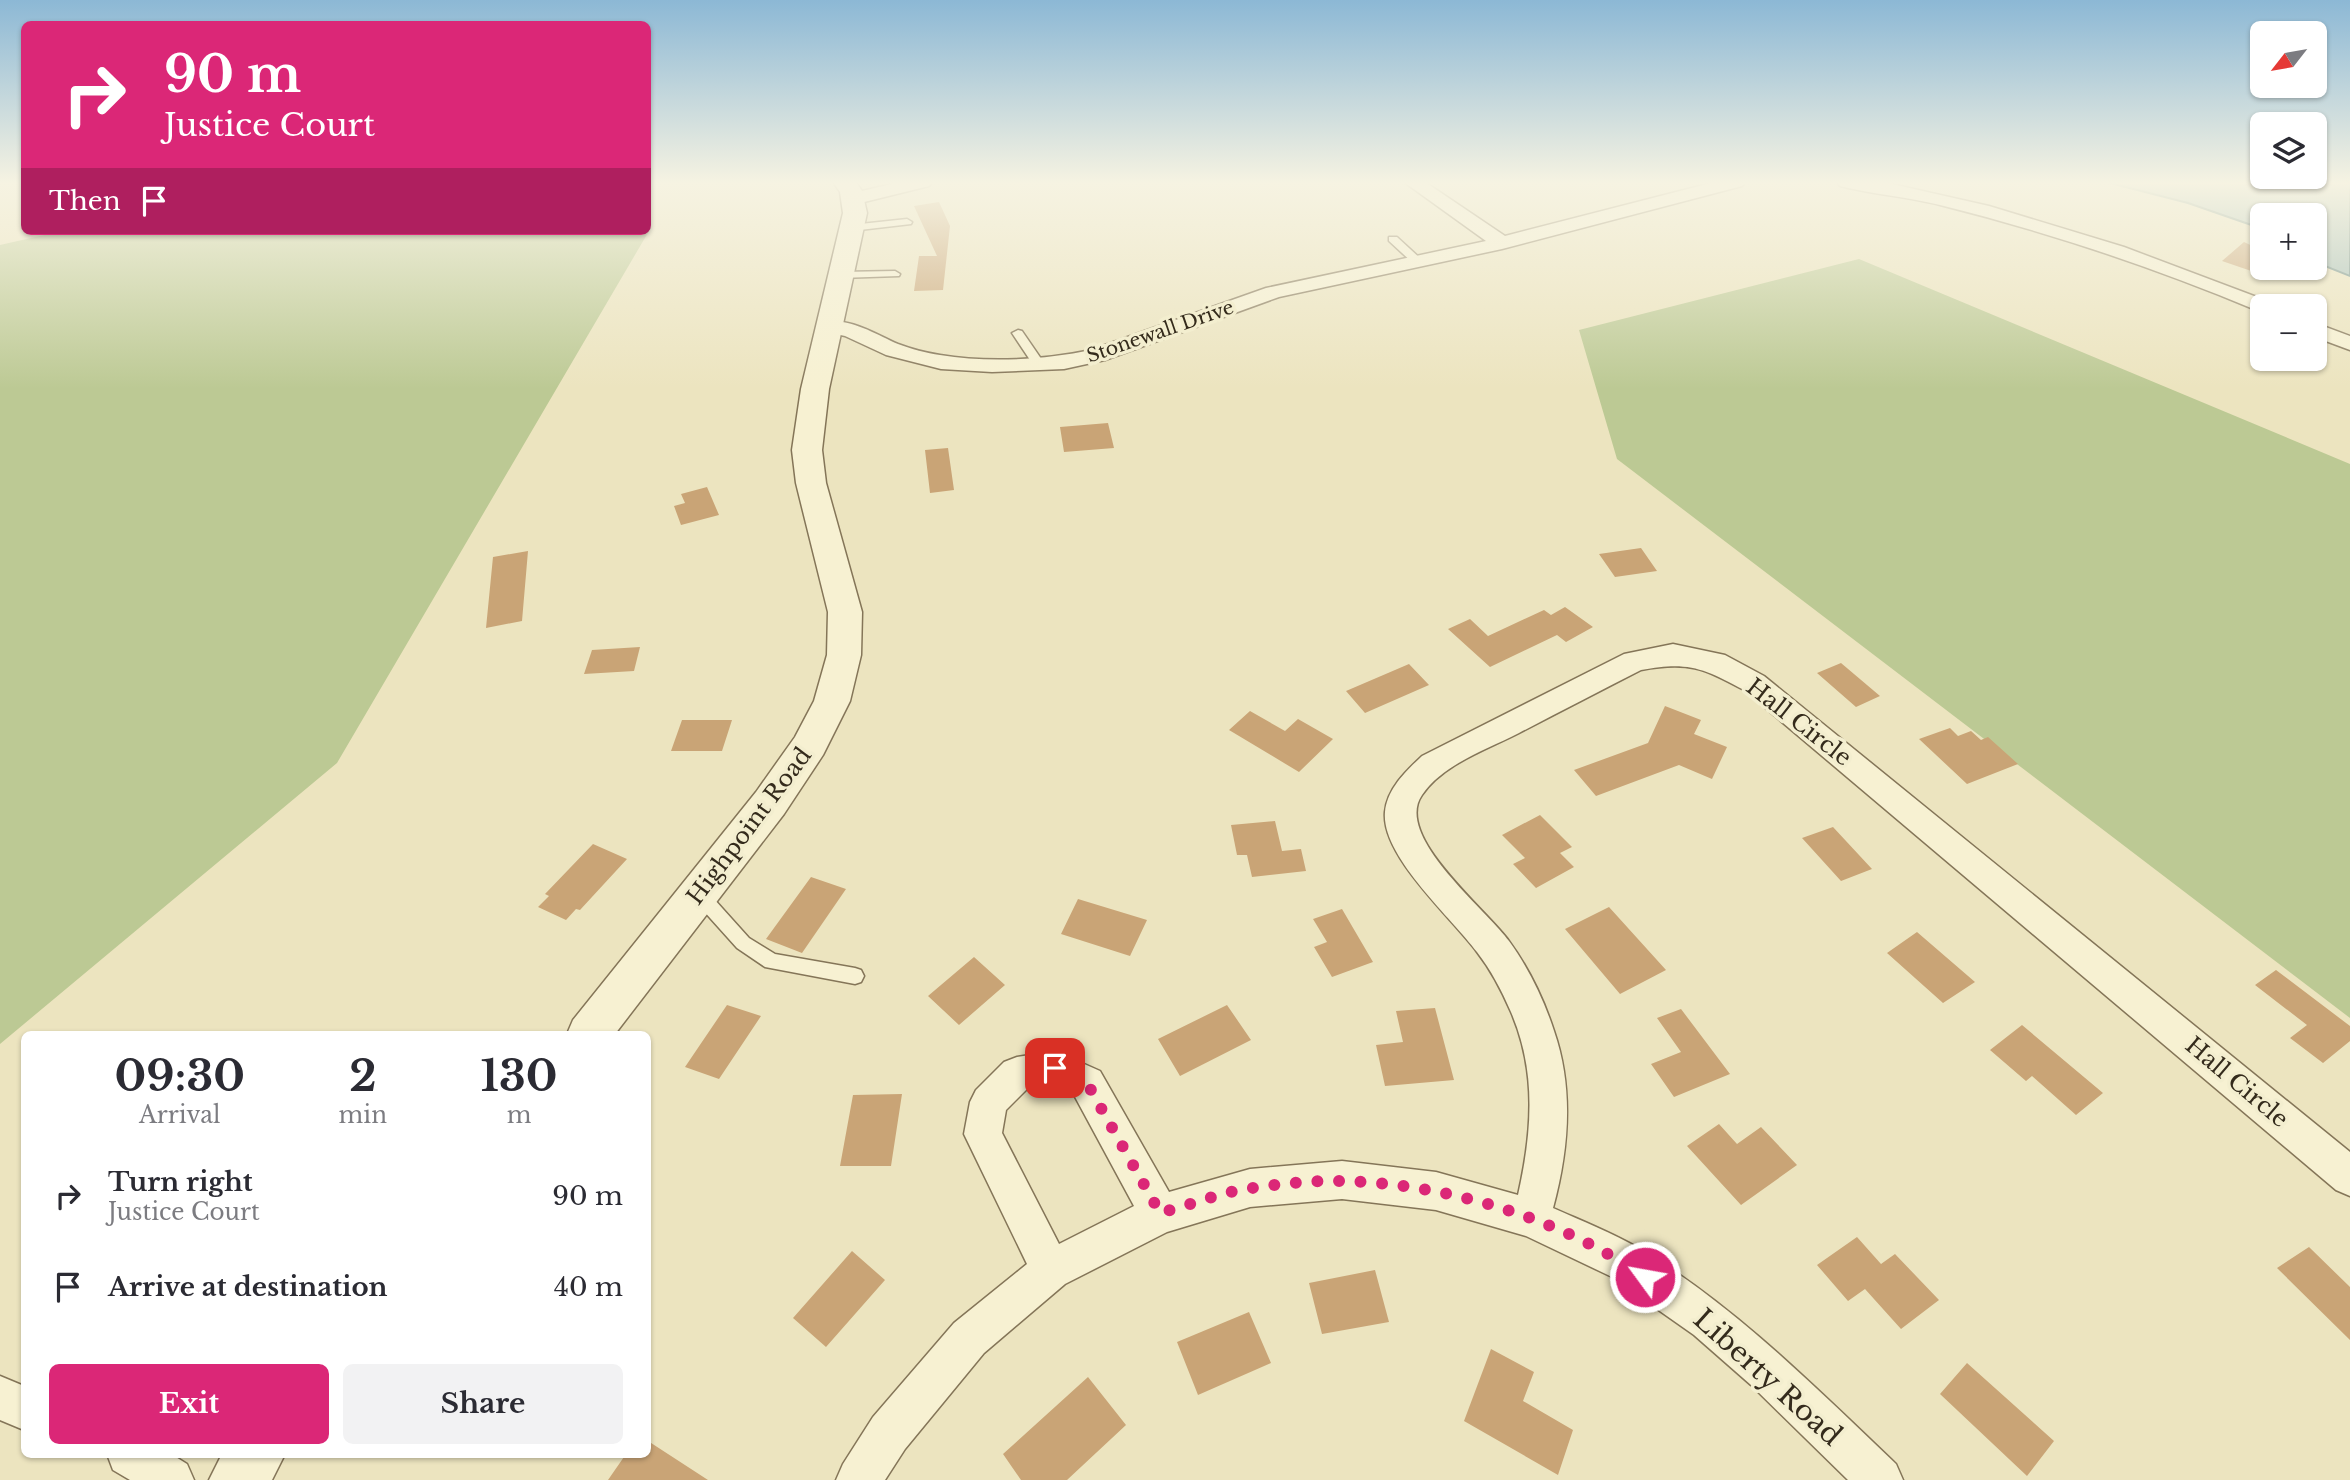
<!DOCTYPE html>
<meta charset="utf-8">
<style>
:root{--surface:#fff;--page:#f2f2f3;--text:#2b2b33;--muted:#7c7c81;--accent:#db2777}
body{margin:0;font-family:"Libre Baskerville",serif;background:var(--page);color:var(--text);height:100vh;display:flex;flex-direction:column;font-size:26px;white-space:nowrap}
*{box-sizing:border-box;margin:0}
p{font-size:23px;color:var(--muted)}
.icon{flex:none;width:38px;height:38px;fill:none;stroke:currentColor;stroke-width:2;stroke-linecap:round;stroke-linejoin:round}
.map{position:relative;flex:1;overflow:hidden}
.details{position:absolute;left:21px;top:1031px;width:630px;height:427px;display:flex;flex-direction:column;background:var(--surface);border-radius:10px;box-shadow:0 2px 5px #0004}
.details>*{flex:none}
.banner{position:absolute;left:21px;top:21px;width:630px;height:214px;border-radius:10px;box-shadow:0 2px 5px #0004;background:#db2777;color:#fff;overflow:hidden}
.needle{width:46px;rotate:239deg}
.controls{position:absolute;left:2250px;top:21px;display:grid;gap:14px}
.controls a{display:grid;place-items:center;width:77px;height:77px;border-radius:10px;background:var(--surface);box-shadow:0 2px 5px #0004;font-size:35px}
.pin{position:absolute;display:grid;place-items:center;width:60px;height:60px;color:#fff;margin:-30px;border-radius:14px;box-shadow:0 4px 10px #0006}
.me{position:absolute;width:77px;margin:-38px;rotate:302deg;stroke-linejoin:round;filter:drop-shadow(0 0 5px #0008)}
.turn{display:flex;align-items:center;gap:24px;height:147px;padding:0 28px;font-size:32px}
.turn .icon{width:91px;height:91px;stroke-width:2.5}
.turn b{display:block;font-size:49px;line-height:60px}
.then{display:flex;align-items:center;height:66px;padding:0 28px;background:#0003;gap:14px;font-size:26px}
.eta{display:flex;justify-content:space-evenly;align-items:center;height:119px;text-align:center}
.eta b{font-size:42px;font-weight:800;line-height:49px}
.primary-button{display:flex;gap:14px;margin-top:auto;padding:14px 28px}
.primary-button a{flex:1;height:80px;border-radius:10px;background:var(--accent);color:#fff;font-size:28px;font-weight:800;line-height:80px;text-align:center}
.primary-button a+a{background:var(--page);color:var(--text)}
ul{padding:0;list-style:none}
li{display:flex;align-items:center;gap:21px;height:91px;padding:0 28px}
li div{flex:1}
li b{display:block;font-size:26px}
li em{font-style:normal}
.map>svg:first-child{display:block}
</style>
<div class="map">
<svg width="2350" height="1480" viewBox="0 0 2350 1480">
<rect width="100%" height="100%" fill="#ece4bf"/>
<path fill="#bcc994" d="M648,230L649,231L337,763L0,1044V245L62,231Z
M1859,259L2350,464V1018L1617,459L1579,330Z"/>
<path fill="#a2beb9" stroke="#6a8b87" stroke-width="2" d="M2106,182H2350V276L2315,262V215H2263V229L2188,203Z"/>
<path fill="#c9a476" d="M939,202L950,226L943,290L914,291L919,256H937L914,206Z
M2244,242L2263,251V275L2222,261Z
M1108,423L1114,448L1064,452L1060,427Z
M948,448L954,490L930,493L925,450Z
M707,487L719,515L681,525L674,506L685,503L681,494Z
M1641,548L1657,571L1615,577L1599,554Z
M528,551L522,621L486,628L493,557Z
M1565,607L1593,627L1566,642L1557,635L1490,667L1448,629L1470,619L1488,636L1544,610L1551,615Z
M640,647L634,671L584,674L592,650Z
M1841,663L1880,696L1856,707L1817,673Z
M1409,664L1429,685L1365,713L1346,691Z
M1665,706L1701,720L1694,734L1727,747L1712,779L1679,765L1596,796L1574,770L1648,743Z
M1250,711L1285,731L1298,719L1333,739L1299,772L1229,730Z
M682,720H732L722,751H671Z
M1950,728L1958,736L1971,731L1981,740L1988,737L2018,764L1967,784L1919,739Z
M1540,815L1572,847L1560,853L1574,867L1536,888L1513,864L1525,858L1502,835Z
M1275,821L1282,851L1301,849L1306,871L1252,877L1247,855H1237L1231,825Z
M1833,827L1872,869L1841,881L1802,838Z
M593,844L627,859L580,910L576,909L566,920L538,907L549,896L545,894Z
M811,877L846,889L802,953L766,939Z
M1078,899L1147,920L1130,956L1061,934Z
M1609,907L1666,970L1620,994L1565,929Z
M1342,909L1373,962L1332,977L1314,947L1327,942L1313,919Z
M1917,932L1975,982L1943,1003L1887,953Z
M974,957L1005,985L959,1025L928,996Z
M2276,970L2350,1026V1041L2323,1063L2290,1038L2307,1025L2255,985Z
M727,1005L761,1016L719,1079L685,1067Z
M1227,1005L1251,1040L1180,1076L1158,1039Z
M1435,1008L1454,1080L1385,1086L1376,1045L1403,1042L1396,1011Z
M1681,1009L1730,1074L1674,1097L1651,1064L1681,1052L1657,1018Z
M2022,1025L2103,1093L2076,1115L2032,1076L2026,1081L1990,1050Z
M902,1094L891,1166H840L853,1095Z
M1719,1124L1737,1144L1761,1127L1797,1165L1741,1205L1687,1146Z
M1857,1237L1881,1264L1895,1254L1939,1300L1901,1329L1865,1289L1848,1301L1817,1265Z
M2309,1247L2350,1287V1340L2277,1268Z
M852,1251L885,1280L826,1347L793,1318Z
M1375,1270L1389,1322L1322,1334L1309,1283Z
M1249,1312L1271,1363L1198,1395L1177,1342Z
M1491,1349L1534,1372L1523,1401L1573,1430L1558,1475L1464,1421Z
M1967,1363L2054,1441L2027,1476L1940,1394Z
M1088,1377L1126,1425L1067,1480H1021L1003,1454Z
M648,1441L708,1480H608L626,1454H648Z"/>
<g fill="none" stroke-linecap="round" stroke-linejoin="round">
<g stroke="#847558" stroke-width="3">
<path id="service" d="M907,219L912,222L911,224L851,231L846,228L851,225Z
M1389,237H1397L1422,260V264H1414L1389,241Z
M895,271L900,274L899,276L840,278L835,275L840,272Z
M1018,330L1022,331L1044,363L1042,365H1034L1032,363L1012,333Z
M699,887L705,889L749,938L775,954L855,968L861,970L864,976L861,982L855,984L765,967L737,948L693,899L690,894L693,889Z"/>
</g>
<g stroke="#847558" stroke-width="3">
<path id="minor" d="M900,182H932L929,186L852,205L843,199L845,195Z
M1404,182H1425L1505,236L1715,182H1745L1742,186L1502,249L1279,297L1105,360L1064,369L992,372L941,369L886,355L845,336L822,331L818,327L822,323C848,316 875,334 898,344C911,349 927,353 940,355C988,363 1044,360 1091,350L1266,288L1486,241Z
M1837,182H1883L1989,206L2124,247L2270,302L2273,306H2263V312L2256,310C2153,267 2048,232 1940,205C1907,197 1872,194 1840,186Z
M2315,323L2350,336V350L2315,337Z
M1673,644L1725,655L1764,676L2350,1152V1196L2336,1190L1744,690C1703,668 1688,661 1641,670C1600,691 1559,712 1519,733C1486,750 1443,764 1422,795C1393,836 1487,910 1509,941C1528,967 1544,1000 1554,1031C1574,1089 1569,1149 1553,1208C1582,1221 1613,1233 1640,1249C1736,1307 1815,1387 1896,1464L1903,1480H1848L1751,1385L1694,1335L1610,1276L1526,1236L1436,1210L1342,1199L1250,1207L1167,1232L1065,1284L984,1353L905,1449L885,1480H836L843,1464L873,1417L954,1323L1027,1264L964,1134L970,1102L976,1090L1004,1062L1017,1057L1055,1051L1100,1071L1169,1192L1250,1169L1342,1161L1436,1172L1518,1195C1532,1133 1537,1072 1511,1012C1502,991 1491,970 1477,952C1452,918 1381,856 1385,812C1387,789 1406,771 1422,756L1624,654ZM1053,1085L1074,1095L1134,1206L1059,1244L1002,1133L1006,1110L1027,1089Z
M0,1376L24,1386V1430L0,1420Z
M107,1454H171L187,1464L194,1480H130L113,1470Z"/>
</g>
<g stroke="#847558" stroke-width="3">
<path id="tertiary" d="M833,182H856L862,191L867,213L829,389L822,450L826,483L862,612L861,655L850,701L823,755L784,814L615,1034H567L573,1020L756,792L795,737L814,701L827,655L828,612L796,483L792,450L801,389L843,213L840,192Z
M222,1454H285L272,1480H209Z"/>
</g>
<use href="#service" fill="#f7f1d2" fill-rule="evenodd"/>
<use href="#minor" fill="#f7f1d2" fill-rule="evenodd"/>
<use href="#tertiary" fill="#f7f1d2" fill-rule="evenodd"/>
</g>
<linearGradient id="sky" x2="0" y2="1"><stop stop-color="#8cb8d5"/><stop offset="0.47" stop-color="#f6f3e2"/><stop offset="1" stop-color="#f6f3e2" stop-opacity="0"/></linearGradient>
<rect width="2350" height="389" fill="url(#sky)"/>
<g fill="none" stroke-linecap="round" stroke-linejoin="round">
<path stroke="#db2777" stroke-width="12" stroke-dasharray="0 21.6" d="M1055,1068L1087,1083L1160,1213C1190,1205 1221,1192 1252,1188C1281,1184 1314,1180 1343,1181C1448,1184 1559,1218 1645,1277"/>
</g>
<g text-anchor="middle" stroke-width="7" stroke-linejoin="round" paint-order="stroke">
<g font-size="19" fill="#342b1c" stroke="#f3eecf">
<text transform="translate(1160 331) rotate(-19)" y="7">Stonewall Drive</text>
</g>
<g font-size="23" fill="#342b1c" stroke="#f3eecf">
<text transform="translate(1799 722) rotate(38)" y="8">Hall Circle</text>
<text transform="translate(749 826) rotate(-53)" y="8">Highpoint Road</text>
<text transform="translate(2237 1082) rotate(40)" y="8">Hall Circle</text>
</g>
<g font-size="28" fill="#342b1c" stroke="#f3eecf">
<text transform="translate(1768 1377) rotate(42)" y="10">Liberty Road</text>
</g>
</g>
</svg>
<div class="controls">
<a><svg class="needle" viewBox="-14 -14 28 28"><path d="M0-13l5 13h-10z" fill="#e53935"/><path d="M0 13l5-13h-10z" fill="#7c7c81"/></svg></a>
<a><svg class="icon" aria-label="layers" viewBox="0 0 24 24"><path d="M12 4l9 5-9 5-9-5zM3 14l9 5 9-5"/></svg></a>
<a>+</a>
<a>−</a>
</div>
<div class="pin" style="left:1055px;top:1068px;background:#d93025"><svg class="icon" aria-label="arrive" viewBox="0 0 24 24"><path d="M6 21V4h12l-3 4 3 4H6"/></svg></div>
<svg class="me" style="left:1645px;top:1277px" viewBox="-20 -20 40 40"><circle r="17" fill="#db2777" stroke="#fff" stroke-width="3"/><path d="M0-11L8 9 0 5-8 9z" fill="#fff"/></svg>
<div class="banner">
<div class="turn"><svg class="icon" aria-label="right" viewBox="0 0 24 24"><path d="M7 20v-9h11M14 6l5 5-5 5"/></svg><div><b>90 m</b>Justice Court</div></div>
<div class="then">Then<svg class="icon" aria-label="arrive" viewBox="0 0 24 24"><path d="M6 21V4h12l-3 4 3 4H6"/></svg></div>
</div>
<section class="details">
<div class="eta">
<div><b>09:30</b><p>Arrival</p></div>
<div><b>2</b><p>min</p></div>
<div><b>130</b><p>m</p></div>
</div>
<ul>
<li><svg class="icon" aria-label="right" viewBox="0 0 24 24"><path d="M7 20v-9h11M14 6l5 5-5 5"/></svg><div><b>Turn right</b><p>Justice Court</p></div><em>90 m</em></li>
<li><svg class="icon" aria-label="arrive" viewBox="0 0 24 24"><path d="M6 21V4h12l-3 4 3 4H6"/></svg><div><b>Arrive at destination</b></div><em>40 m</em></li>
</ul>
<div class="primary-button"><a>Exit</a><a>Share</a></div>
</section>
</div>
